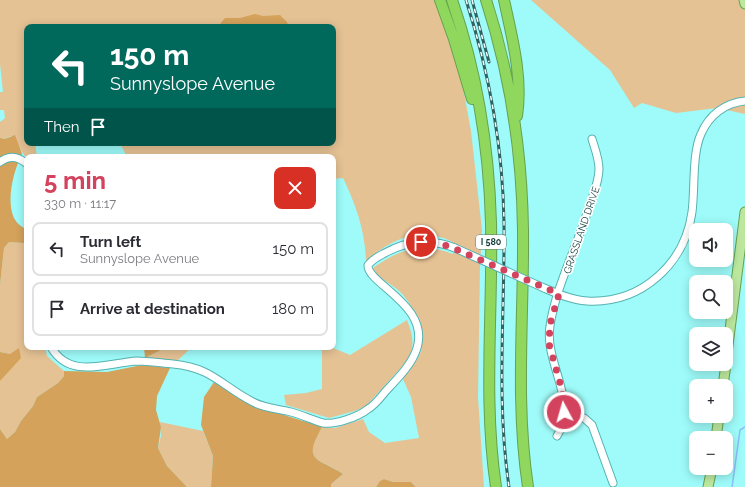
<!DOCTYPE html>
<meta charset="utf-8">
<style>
:root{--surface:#fff;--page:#f7f7f7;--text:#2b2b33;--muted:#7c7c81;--line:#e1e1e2;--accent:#d3435d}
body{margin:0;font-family:Raleway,sans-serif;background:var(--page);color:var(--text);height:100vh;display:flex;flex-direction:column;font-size:15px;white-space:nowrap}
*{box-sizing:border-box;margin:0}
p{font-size:13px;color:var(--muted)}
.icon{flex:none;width:22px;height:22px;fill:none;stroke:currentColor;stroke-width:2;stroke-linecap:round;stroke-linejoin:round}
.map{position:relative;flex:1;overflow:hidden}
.side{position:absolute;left:24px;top:154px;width:312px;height:196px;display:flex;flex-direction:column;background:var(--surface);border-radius:8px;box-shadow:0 2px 10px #0003}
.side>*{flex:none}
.banner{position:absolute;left:24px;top:24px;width:312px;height:122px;border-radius:8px;box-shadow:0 2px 10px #0003;background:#00695c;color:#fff;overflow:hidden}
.tools{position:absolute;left:689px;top:223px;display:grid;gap:8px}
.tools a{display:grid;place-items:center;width:44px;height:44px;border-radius:8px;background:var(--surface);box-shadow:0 2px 10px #0003;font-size:20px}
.pin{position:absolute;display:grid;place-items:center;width:34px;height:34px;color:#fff;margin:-17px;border:2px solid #fff;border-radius:50%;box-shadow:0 1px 4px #0007}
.me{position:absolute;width:44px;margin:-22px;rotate:354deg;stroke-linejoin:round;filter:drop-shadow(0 0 3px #0008)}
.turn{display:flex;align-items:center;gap:14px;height:84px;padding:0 20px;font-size:18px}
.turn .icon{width:52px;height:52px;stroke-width:2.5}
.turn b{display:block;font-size:28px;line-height:34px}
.then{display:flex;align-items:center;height:38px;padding:0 20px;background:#0003;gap:8px;font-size:15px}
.round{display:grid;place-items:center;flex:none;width:42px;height:42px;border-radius:8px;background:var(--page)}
.overview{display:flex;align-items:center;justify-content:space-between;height:68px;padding:0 20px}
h1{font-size:24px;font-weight:700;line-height:30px;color:var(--accent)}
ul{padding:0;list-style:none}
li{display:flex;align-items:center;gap:12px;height:54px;margin:0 8px 6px;padding:0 12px;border:2px solid var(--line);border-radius:8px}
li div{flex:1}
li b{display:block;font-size:15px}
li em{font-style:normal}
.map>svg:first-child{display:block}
</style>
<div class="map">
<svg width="745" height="487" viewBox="0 0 745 487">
<rect width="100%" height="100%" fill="#9efbf9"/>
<path fill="#e5c294" d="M0,0H437L450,39L464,93L471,131L482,230L480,265L478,397L484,487H416L411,482H393L384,479L380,481L376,487H331V484L343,474C317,456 301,464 322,427L335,428L363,419L369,432L385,443L419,438L411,397L402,377C407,371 414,365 418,358C429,339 416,310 403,295C396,287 385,281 376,275L373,271L374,267C401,249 421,242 453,254L456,244C424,225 392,238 366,261C365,231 356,205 343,178L333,179V157H127L120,143H333V27H27V143H35L37,157L27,158C19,151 19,142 11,136L5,139L0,138V122L5,118L4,110H0V92H3L0,64Z
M531,0H745V114L717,108L676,113L642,103L634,108L610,70Z
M9,242L24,243L27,249L25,297L27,301V347H45L47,356L64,371V376L58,383L37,397L33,406L21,421L15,432L7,439L0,429V381L10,354L0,352V285L4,248Z
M407,320C413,335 415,346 408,360L366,406L355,411L329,418L286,405L284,395L306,393L322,389V347H331L350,355Z
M176,347H192L176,362L145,358L161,350Z
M160,422L203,431L213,456L211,487H187L167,466L158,448L161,436Z"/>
<path fill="#d4a25b" d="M255,14L263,16L280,15L287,22L289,27H224L220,24L225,18H240Z
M15,135L22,154C12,173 0,221 27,229V249L24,243L9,242L4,248L0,285V138L5,139Z
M144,347H176L161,350L145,358Z
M19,348L21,358L0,381V352L10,354Z
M142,365L170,368L157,396L156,410L161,427L158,448L167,466L187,487H0V429L7,439L15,432L21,421L33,406L37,397L58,383L64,376V371L107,372Z
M214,382L265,409L322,427C302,463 317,457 343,474L331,484V487H211L213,456L201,425L204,397Z
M384,479L393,482H411L416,487H376L380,481Z"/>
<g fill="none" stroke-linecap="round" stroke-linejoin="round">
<path stroke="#8abdfd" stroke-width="1.5" d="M732,487L740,430L745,427"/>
<g stroke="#55b2b1" stroke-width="9">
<path id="minor" d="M0,162C9,155 18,156 27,164
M544,288C558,294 572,300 587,301C641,304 685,264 692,212C695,190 692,153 701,134C709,115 725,103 745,101
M51,347C70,380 106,363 137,361C148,361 161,363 173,364C213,368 220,385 253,402C264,408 279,409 291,412C302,415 312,420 323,423C335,425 358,417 368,409C375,405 380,398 385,392C396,380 412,365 417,348C430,305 367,284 368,265C372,260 377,257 383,254C406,241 430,238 455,248
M564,412L584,418L592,425L613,483
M557,436C579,401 544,363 550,326C555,289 578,244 589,207C593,195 599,182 599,169C599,159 595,149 592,139"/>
</g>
<g stroke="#65a151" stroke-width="11">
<path id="major" d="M744,0L745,4
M726,361L745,212
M723,386L726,364
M716,438L719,416
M708,487L712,468"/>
</g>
<g stroke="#65a151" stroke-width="12">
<path id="highway" d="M440,0L454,39L472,99
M452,0C477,72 489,148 491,223C493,312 483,399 496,487
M486,0C510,74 522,151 523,230C524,316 515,401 528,487
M504,0C512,37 523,78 517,116"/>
</g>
<use href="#minor" stroke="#fff" stroke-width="7"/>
<use href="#major" stroke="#bce89e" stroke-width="9"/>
<use href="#highway" stroke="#90d85d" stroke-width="10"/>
<g stroke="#306261" stroke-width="3">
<path id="rail" d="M466,0C489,72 503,148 504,223C505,312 496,399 509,487
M472,0L489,62"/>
</g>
<use href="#rail" stroke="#fff" stroke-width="1.5" stroke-dasharray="4.5" stroke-linecap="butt"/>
<g stroke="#55b2b1" stroke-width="9" stroke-linecap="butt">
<path id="minor-bridge" d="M455,248L544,288"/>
</g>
<use href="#minor-bridge" stroke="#fff" stroke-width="7"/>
</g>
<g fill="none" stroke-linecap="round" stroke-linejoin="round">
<path stroke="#d3435d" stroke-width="7" stroke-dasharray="0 12.6" d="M421,242L436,243L451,247L559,294L550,324L549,344L562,390L564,412"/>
</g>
<g text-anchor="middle" stroke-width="3.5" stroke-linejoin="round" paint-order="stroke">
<rect fill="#fff" stroke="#5a7676" stroke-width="1" x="476" y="235" width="30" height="14" rx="3"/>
<g font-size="9" font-weight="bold" fill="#143c3b">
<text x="491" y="245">I 580</text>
</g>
<g font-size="10" fill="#143c3b" stroke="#fff">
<text transform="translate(581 230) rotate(-71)" y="4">GRASSLAND DRIVE</text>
</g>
</g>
</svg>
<div class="tools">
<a><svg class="icon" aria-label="sound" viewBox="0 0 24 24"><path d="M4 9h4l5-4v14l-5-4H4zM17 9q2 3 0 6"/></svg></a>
<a><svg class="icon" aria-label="search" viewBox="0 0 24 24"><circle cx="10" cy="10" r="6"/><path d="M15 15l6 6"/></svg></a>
<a><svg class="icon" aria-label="layers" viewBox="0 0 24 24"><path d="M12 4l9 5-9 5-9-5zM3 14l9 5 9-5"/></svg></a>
<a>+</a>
<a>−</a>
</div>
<div class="pin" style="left:421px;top:242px;background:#d93025"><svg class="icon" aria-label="arrive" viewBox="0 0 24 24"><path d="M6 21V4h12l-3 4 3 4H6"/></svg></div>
<svg class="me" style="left:564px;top:412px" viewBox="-20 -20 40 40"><circle r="17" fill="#d3435d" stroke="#fff" stroke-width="3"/><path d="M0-11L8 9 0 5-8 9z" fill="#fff"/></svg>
<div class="banner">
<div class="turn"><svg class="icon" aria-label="left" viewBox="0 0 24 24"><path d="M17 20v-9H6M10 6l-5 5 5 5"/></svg><div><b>150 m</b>Sunnyslope Avenue</div></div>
<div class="then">Then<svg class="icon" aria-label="arrive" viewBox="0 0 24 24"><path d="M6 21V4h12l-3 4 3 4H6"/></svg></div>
</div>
<section class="side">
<div class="overview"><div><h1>5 min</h1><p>330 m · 11:17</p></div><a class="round" style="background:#d93025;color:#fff"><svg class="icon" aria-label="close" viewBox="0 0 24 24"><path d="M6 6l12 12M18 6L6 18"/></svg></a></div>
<ul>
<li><svg class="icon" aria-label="left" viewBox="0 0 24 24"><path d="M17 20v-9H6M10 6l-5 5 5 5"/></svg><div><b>Turn left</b><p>Sunnyslope Avenue</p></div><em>150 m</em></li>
<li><svg class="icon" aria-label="arrive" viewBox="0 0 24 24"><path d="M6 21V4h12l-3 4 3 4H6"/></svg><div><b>Arrive at destination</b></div><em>180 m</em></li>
</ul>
</section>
</div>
